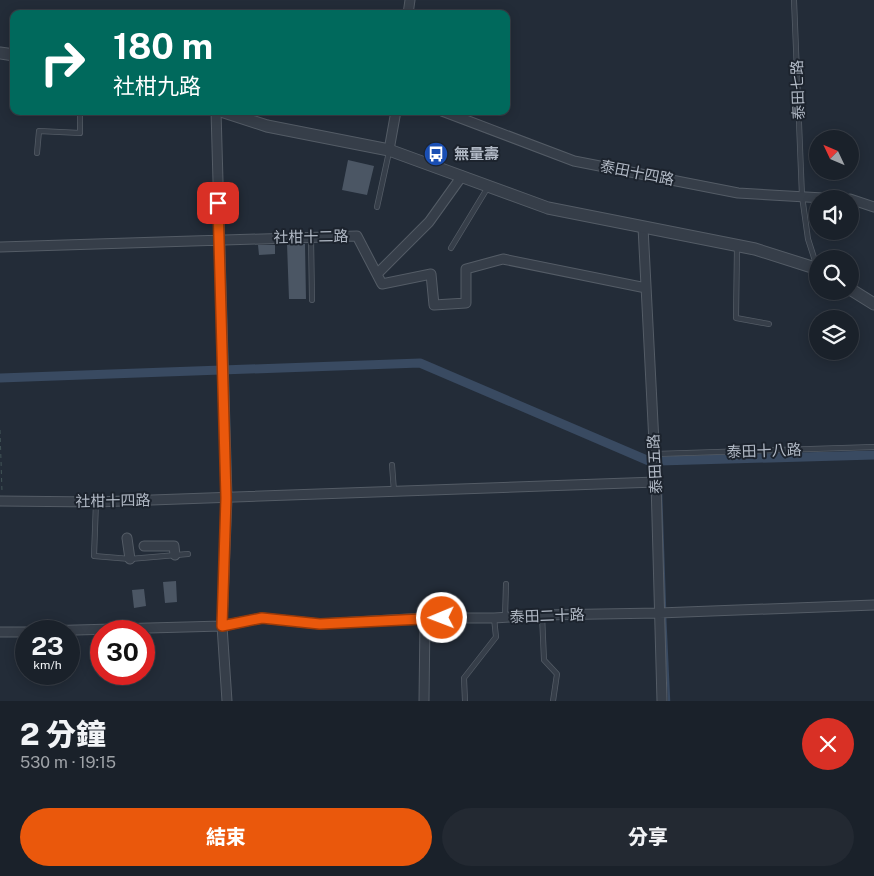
<!DOCTYPE html>
<html lang="zh-TW">
<meta charset="utf-8">
<style>
:root{--surface:#1a212a;--page:#232932;--text:#f1f3f6;--muted:#9fa3a8;--line:#383e47;--accent:#ea580c}
body{margin:0;font-family:"Public Sans","Noto Sans TC",sans-serif;background:var(--page);color:var(--text);height:100vh;display:flex;flex-direction:column;font-size:19px;white-space:nowrap}
*{box-sizing:border-box;margin:0}
p{font-size:16px;color:var(--muted)}
.icon{flex:none;width:28px;height:28px;fill:none;stroke:currentColor;stroke-width:2;stroke-linecap:round;stroke-linejoin:round}
.map{position:relative;height:701px;overflow:hidden}
.side{display:flex;flex-direction:column;background:var(--surface);flex:1}
.side>*{flex:none}
.hud{position:absolute;left:10px;top:10px;width:500px;height:105px;border-radius:10px;box-shadow:0 2px 12px #0003,0 0 0 1px var(--line);background:#00695c;color:#fff;overflow:hidden}
.needle{width:32px;rotate:314deg}
.tools{position:absolute;left:809px;top:130px;display:grid;gap:10px}
.tools a{display:grid;place-items:center;width:50px;height:50px;border-radius:50%;background:var(--surface);box-shadow:0 2px 12px #0003,0 0 0 1px var(--line);font-size:25px}
.speed{position:absolute;left:15px;top:620px;display:flex;gap:10px;font-size:25px;font-weight:700;text-align:center}
.speed>*{display:grid;place-content:center;width:65px;height:65px;border-radius:50%;background:var(--surface);box-shadow:0 2px 12px #0003,0 0 0 1px var(--line);line-height:1}
.speed small{font-size:12px;font-weight:400}
.speed .limit{border:8px solid #d22;background:#fff;color:#111}
.pin{position:absolute;display:grid;place-items:center;width:42px;height:42px;color:#fff;margin:-21px;border-radius:10px;box-shadow:0 2px 8px #0006}
.me{position:absolute;width:55px;margin:-28px;rotate:269deg;stroke-linejoin:round;filter:drop-shadow(0 0 4px #0008)}
.turn{display:flex;align-items:center;gap:18px;height:105px;padding:0 20px;font-size:22px}
.turn .icon{width:65px;height:65px;stroke-width:2.5}
.turn b{display:block;font-size:35px;line-height:42px}
.round{display:grid;place-items:center;flex:none;width:52px;height:52px;border-radius:26px;background:var(--page)}
.summary{display:flex;align-items:center;justify-content:space-between;height:85px;padding:0 20px}
h1{font-size:30px;font-weight:800;line-height:38px}
.action{display:flex;gap:10px;margin-top:auto;padding:10px 20px}
.action a{flex:1;height:58px;border-radius:30px;background:var(--accent);color:#fff;font-size:20px;font-weight:800;line-height:58px;text-align:center}
.action a+a{background:var(--page);color:var(--text)}
.map>svg:first-child{display:block}
</style>
<div class="map">
<svg width="874" height="701" viewBox="0 0 874 701">
<rect width="100%" height="100%" fill="#232c38"/>
<g fill="none" stroke-linecap="round" stroke-linejoin="round">
<path stroke="#394a61" stroke-width="2.5" d="M659,462L660,472
M661,493L665,610
M665,615L669,701"/>
<path stroke="#394a61" stroke-width="9" d="M0,378L420,363L649,461
M659,461L874,455"/>
</g>
<path fill="#4b5664" d="M348,160L374,166L367,195L342,190Z
M287,244H305L306,299H289Z
M258,245H275V254L259,255Z
M176,581L177,602L165,603L163,582Z
M144,589L146,606L134,608L132,590Z"/>
<g fill="none" stroke-linecap="round" stroke-linejoin="round">
<g stroke="#545c66" stroke-width="6">
<path id="service" d="M794,0L802,196L808,239L817,267
M37,153L39,131L80,133V111
M377,207L389,152
M311,237L312,300
M737,247L736,318L769,324
M451,248L488,187
M655,454L874,447
M392,465L394,491
M96,502L94,556L130,559L188,554
M542,615L544,660L557,674L553,701
M505,617L506,584
M465,701L464,678L496,637L494,618"/>
</g>
<g stroke="#545c66" stroke-width="11">
<path id="minor" d="M408,14L410,0
M216,111L227,498L222,626L227,701
M442,111L574,161L738,193L841,199
M389,150L396,111
M850,199L874,207
M643,227L656,482L662,701
M0,247L357,236L382,284L431,274L434,305L466,303V269L503,259L646,288
M377,274L429,222L462,176
M0,501L96,502L656,482
M127,538L130,559
M144,546H174L175,555
M40,631L222,626L262,618L320,624L425,618H494L542,615L659,613L874,605
M0,632H26
M424,701L425,618"/>
</g>
<g stroke="#545c66" stroke-width="13">
<path id="tertiary" d="M0,53L14,55
M221,111L267,126L389,150L548,208L755,249L818,269
M850,289L874,304"/>
</g>
<path stroke="#425457" stroke-width="1" stroke-dasharray="4 4" stroke-linecap="butt" d="M0,430L2,492"/>
<use href="#service" stroke="#363e49" stroke-width="4.5"/>
<use href="#minor" stroke="#363e49" stroke-width="9"/>
<use href="#tertiary" stroke="#363e49" stroke-width="11"/>
</g>
<g fill="none" stroke-linecap="round" stroke-linejoin="round">
<g stroke="#983908" stroke-width="12">
<path id="route" d="M218,203L226,498L222,626L262,618L320,624L442,618"/>
</g>
<use href="#route" stroke="#ea580c" stroke-width="9"/>
</g>
<defs>
<g id="bus-disc" transform="scale(1.25)"><circle r="9.5" fill="#1a4fb4" stroke="#1c232d"/><path d="M-5-6H5V4H4V6H2V4H-2V6H-4V4H-5ZM-3.5-4V0h7V-4ZM-3.5 1.2v1.5H-2V1.2ZM2 1.2v1.5H3.5V1.2Z" fill="#fff"/></g>
</defs>
<g fill-rule="evenodd">
<use href="#bus-disc" x="436" y="154"/>
</g>
<g text-anchor="middle" stroke-width="4" stroke-linejoin="round" paint-order="stroke">
<g font-size="15" fill="#b1b9c5" stroke="#1c232d">
<text transform="translate(798 90) rotate(-92)" y="5">泰田七路</text>
<text transform="translate(637 173) rotate(11)" y="5">泰田十四路</text>
<text transform="translate(311 237) rotate(-1)" y="5">社柑十二路</text>
<text transform="translate(764 451) rotate(-2)" y="5">泰田十八路</text>
<text transform="translate(655 464) rotate(-93)" y="5">泰田五路</text>
<text transform="translate(113 501) rotate(-1)" y="5">社柑十四路</text>
<text transform="translate(547 616) rotate(-2)" y="5">泰田二十路</text>
</g>
<g font-size="15" font-weight="bold" fill="#b1b9c5" stroke="#1c232d" text-anchor="start">
<text x="454" y="159">無量壽</text>
</g>
</g>
</svg>
<div class="tools">
<a><svg class="needle" viewBox="-14 -14 28 28"><path d="M0-13l5 13h-10z" fill="#e53935"/><path d="M0 13l5-13h-10z" fill="#9fa3a8"/></svg></a>
<a><svg class="icon" aria-label="sound" viewBox="0 0 24 24"><path d="M4 9h4l5-4v14l-5-4H4zM17 9q2 3 0 6"/></svg></a>
<a><svg class="icon" aria-label="search" viewBox="0 0 24 24"><circle cx="10" cy="10" r="6"/><path d="M15 15l6 6"/></svg></a>
<a><svg class="icon" aria-label="layers" viewBox="0 0 24 24"><path d="M12 4l9 5-9 5-9-5zM3 14l9 5 9-5"/></svg></a>
</div>
<div class="speed"><div>23<small>km/h</small></div><div class="limit">30</div></div>
<div class="pin" style="left:218px;top:203px;background:#d93025"><svg class="icon" aria-label="arrive" viewBox="0 0 24 24"><path d="M6 21V4h12l-3 4 3 4H6"/></svg></div>
<svg class="me" style="left:442px;top:618px" viewBox="-20 -20 40 40"><circle r="17" fill="#ea580c" stroke="#fff" stroke-width="3"/><path d="M0-11L8 9 0 5-8 9z" fill="#fff"/></svg>
<div class="hud">
<div class="turn"><svg class="icon" aria-label="right" viewBox="0 0 24 24"><path d="M7 20v-9h11M14 6l5 5-5 5"/></svg><div><b>180 m</b>社柑九路</div></div>
</div>
</div>
<section class="side">
<div class="summary"><div><h1>2 分鐘</h1><p>530 m · 19:15</p></div><a class="round" style="background:#d93025;color:#fff"><svg class="icon" aria-label="close" viewBox="0 0 24 24"><path d="M6 6l12 12M18 6L6 18"/></svg></a></div>
<div class="action"><a>結束</a><a>分享</a></div>
</section>
